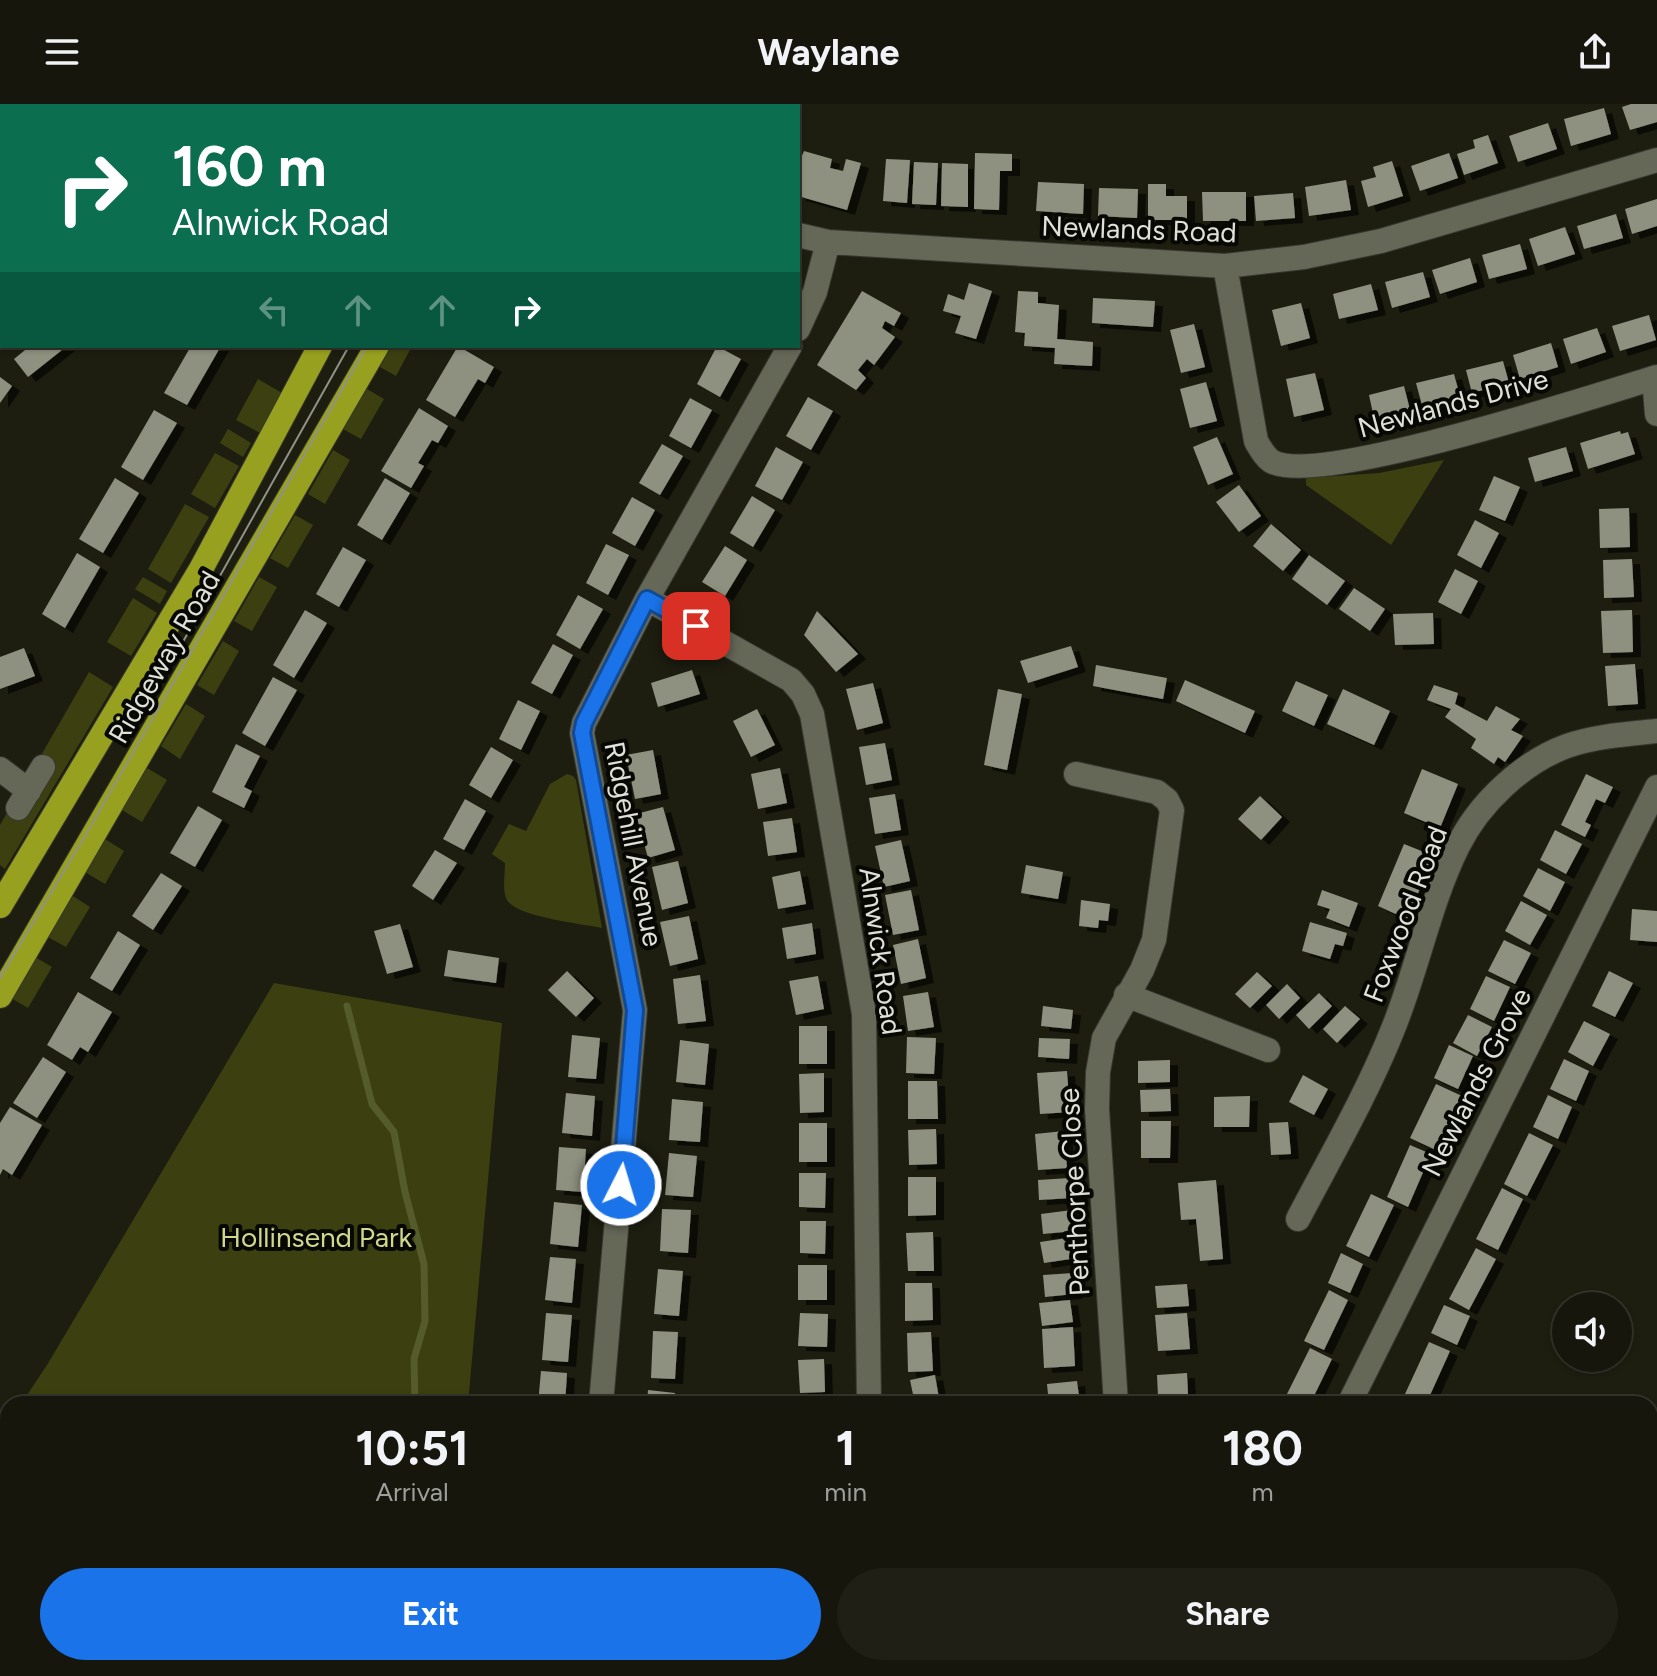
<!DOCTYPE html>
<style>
:root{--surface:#16160c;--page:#1f1f15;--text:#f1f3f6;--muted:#9e9f9d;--line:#35352d;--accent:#1a73e8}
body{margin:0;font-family:Figtree,sans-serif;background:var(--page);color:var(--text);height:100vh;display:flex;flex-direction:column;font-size:30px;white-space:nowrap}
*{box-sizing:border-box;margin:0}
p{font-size:26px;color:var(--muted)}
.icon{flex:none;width:44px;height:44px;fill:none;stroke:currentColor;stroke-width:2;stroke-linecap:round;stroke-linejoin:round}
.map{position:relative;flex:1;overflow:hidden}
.sheet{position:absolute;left:0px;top:1292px;width:1658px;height:280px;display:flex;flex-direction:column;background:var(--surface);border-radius:24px 24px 0 0;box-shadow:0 2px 6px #0004,0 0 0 2px var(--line)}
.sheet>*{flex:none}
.guide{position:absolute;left:0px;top:0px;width:800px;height:244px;box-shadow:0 2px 6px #0004,0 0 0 2px var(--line);background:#0b6e4f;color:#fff;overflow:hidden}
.buttons{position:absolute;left:1552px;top:1188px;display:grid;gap:16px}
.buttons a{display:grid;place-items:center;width:80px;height:80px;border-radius:50%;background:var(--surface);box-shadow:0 2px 6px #0004,0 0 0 2px var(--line);font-size:40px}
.pin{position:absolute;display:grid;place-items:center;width:68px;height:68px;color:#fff;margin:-34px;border-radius:16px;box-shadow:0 4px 12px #0006}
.me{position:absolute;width:88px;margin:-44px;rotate:5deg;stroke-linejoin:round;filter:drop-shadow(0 0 6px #0008)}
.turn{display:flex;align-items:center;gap:28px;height:168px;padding:0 40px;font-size:36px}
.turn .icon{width:104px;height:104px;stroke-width:2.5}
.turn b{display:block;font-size:56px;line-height:68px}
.lanes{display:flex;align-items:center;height:76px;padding:0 40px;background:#0003;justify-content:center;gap:40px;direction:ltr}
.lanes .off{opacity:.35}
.eta{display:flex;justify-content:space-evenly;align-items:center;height:136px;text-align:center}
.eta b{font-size:48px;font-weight:700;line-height:56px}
.cta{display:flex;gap:16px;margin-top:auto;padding:16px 40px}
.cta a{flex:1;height:92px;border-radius:48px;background:var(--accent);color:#fff;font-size:32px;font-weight:700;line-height:92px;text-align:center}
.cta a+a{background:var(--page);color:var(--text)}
header{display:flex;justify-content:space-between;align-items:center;height:104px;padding:0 40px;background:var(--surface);font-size:36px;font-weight:700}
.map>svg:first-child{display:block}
</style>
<header><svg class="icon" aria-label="menu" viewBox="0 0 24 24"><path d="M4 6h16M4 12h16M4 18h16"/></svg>Waylane<svg class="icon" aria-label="share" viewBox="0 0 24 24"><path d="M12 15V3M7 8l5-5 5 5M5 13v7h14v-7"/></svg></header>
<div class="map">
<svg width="1657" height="1572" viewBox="0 0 1657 1572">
<defs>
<filter id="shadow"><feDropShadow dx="8" dy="5" stdDeviation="0" flood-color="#0009"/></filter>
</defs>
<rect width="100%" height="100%" fill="#1d1e10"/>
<path fill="#3c4010" d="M391,242H412L396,272L380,263Z
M258,275L282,289L260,329L236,316Z
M367,285L384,295L361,335L343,325Z
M228,325L251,339L243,353L220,339Z
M333,346L350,356L325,400L308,390Z
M215,349L239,362L215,404L191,390Z
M1444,356L1391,441L1306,381V374L1379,369Z
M185,400L209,413L171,479L148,465Z
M295,411L313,421L288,464L270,454Z
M143,473L167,487L160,500L135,485Z
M259,473L277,483L252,527L234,517Z
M133,494L157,509L131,552L107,538Z
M223,537L239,547L214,591L197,581Z
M89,568L113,583L5,765L0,761V721L8,707L23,715L53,662L40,653Z
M186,600L205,612L180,655L161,642Z
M147,664L167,676L142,718L122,706Z
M567,670L573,672L576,676L602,824C583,820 516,813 507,796C502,787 505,771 505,759L492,750L509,720L526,727L550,680Z
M105,735L124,747L105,780L85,768Z
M73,792L90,803L66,843L48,833Z
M35,853L52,863L28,904L11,894Z
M274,879L502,919L468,1300H21L47,1261Z
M8,1320V1564H444V1572H0V1332Z"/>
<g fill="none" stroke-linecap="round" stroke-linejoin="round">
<path stroke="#565b2b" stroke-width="7" d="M347,902L372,1000L394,1028L405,1088L424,1160L425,1217L414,1255L415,1300
M441,1564V1565"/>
</g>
<path fill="#8f9180" filter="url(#shadow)" d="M1631,0H1657V18L1630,26L1622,3Z
M1604,4L1611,30L1571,42L1564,15Z
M1548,19L1557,45L1518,58L1509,32Z
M1488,31L1498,59L1464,71L1457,50L1475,44L1473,36Z
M804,47L832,55L830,64L843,67L846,55L861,59L847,106L798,92V53L801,54Z
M975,49L1012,50V67H1000L999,106L974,105Z
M1449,49L1458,74L1420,87L1411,62Z
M886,55L910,56L907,99L883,97Z
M1392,57L1403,92L1368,103L1361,77L1376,73L1373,63Z
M914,58L938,59L936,101L912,100Z
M942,59L968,60V103L941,102Z
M1346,76L1351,106L1309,112L1305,83Z
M1038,78L1084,80L1083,110L1036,107Z
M1148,80H1166V92H1187V116H1148Z
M1099,84L1138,85L1137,114L1098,112Z
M1202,88H1246V117H1203Z
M1293,89L1295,114L1256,117L1254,92Z
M1657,95V122L1632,130L1625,105Z
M1616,110L1623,134L1584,145L1577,122Z
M1565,123L1575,150L1538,162L1529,135Z
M1520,140L1527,165L1489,175L1482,151Z
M1470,154L1477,178L1440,190L1432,166Z
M1423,168L1430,193L1392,204L1385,178Z
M969,179L992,187L976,235L955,229L961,212L943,207L948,190L964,196Z
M1371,180L1378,206L1339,215L1333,190Z
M862,187L901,209L894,222L885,217L882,224L895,233L874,261L867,255L858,266L866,274L856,286L817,261Z
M1018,187L1038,188V199L1059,201L1057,235L1093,238L1092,262L1054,260L1055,244L1024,242L1025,229L1015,228Z
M1093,194L1155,197L1153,223L1092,219Z
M1301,199L1310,234L1281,242L1272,206Z
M1649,211L1656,236L1620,247L1612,222Z
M1194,220L1205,263L1181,269L1170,226Z
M1597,224L1606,248L1571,260L1563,235Z
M1551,239L1558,263L1520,275L1513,251Z
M30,242H67L28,273L14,255Z
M191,242H221L187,301L164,289Z
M458,242L494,263L485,279L478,275L455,313L426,296Z
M717,242L741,255L720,293L697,280Z
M1503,257L1509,279L1472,289L1466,266Z
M1315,269L1324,306L1294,313L1286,275Z
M1454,270L1461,296L1423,305L1416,279Z
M0,273L12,282L0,299Z
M1206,278L1217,317L1190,324L1180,285Z
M1404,282L1410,306L1374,314L1369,291Z
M808,293L833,307L811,346L786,332Z
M690,294L712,306L691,344L669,332Z
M419,304L448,322L438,339L432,336L418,359L424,362L411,384L381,367Z
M154,306L177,319L143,376L121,363Z
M1620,327L1621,330L1628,328L1635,350L1588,365L1580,339Z
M1217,333L1233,370L1208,381L1193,343Z
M662,340L683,352L660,391L639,379Z
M776,343L803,358L782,396L755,382Z
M1566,343L1573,367L1535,378L1528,354Z
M1494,372L1520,383L1505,417L1479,406Z
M115,374L139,389L103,449L79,435Z
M385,374L410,389L382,436L357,421Z
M1239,381L1261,412L1239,428L1216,398Z
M752,392L775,406L753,443L730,429Z
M632,393L655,406L635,442L612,429Z
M1629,404L1630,443L1600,444L1599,405Z
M1475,416L1499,429L1481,464L1457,451Z
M1271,420L1301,446L1283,467L1253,442Z
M606,440L629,451L608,491L586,479Z
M725,442L747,456L725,492L702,478Z
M343,443L366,456L339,503L316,490Z
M77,449L100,463L65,524L42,510Z
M1309,451L1345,477L1327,501L1292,475Z
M1632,455L1634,493L1604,494L1603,456Z
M1455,465L1478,477L1461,510L1438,498Z
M1354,484L1385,505L1370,527L1339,505Z
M578,491L603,505L580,545L556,531Z
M305,506L327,519L294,574L273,561Z
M1632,506L1633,548L1603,549L1601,507Z
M817,507L858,550L836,568L804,531Z
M1433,509L1434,540L1395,541L1393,510Z
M553,540L573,551L552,590L531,579Z
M1071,542L1078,563L1028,579L1020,557Z
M24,544L35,572L0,585V553Z
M1635,560L1638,600L1608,602L1605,562Z
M1096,561L1167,574L1163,595L1093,582Z
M692,566L700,590L658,603L651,579Z
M273,573L297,586L265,642L242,629Z
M1185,576L1255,607L1245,629L1176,597Z
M1296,577L1328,591L1314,622L1282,607Z
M873,579L883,619L857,626L846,585Z
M1434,581L1458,589L1455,600L1487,617L1496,602L1520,615L1511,626L1523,632L1505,658L1498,653L1494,660L1471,644L1476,635L1445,613L1451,605L1427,596Z
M998,585L1022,590L1007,666L984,661Z
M1343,585L1390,607L1374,641L1327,620Z
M518,596L540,607L521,646L499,635Z
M757,605L775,641L751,653L733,617Z
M885,639L892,676L866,681L859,643Z
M236,640L260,652L244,683L252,687L244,704L212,688Z
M491,643L513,656L491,694L469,681Z
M653,646L661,690L635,695L626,651Z
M780,664L787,699L758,705L751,670Z
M1422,665L1458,680L1440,724L1404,709Z
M1586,670L1613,683L1605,699L1596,695L1585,718L1591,721L1585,733L1561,721Z
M895,690L901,726L875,730L869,694Z
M1260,692L1282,713L1261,736L1238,715Z
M465,695L486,707L464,746L443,735Z
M198,702L222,716L195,763L170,749Z
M663,703L675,746L648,754L636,710Z
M792,714L797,748L768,752L763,718Z
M1555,726L1582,740L1566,770L1540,756Z
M901,736L910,777L884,783L875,742Z
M1404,740L1434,752L1407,815L1378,802Z
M435,746L457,759L433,796L412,782Z
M678,757L688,799L662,806L652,763Z
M1026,761L1063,768L1058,795L1021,789Z
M1538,764L1565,778L1550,807L1523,792Z
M800,767L806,800L778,805L772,773Z
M161,769L182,782L153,826L132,812Z
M911,786L919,826L893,831L885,791Z
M1322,786L1358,799L1349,823L1326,814L1330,805L1317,801Z
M1081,796L1110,800L1108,817L1099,816L1098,824L1079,822Z
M1521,797L1547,811L1530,841L1505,827Z
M1632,805L1657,807V838L1630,836Z
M689,812L698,855L670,862L660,818Z
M1310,818L1347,829L1343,842L1335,840L1330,855L1302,847Z
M812,819L816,850L787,855L782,824Z
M400,820L413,863L387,870L374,827Z
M118,827L140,841L112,887L90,874Z
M918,835L926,874L901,880L893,841Z
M1504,836L1531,849L1515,880L1488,867Z
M448,846L499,854L496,879L444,872Z
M567,867L594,894L576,913L548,886Z
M1609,867L1633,879L1615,913L1592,902Z
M1257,868L1272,882L1250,904L1235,890Z
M700,871L706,917L678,920L673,875Z
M818,872L824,905L796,911L789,877Z
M1486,872L1510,883L1494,917L1470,905Z
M1287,880L1300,894L1279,915L1266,901Z
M78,888L112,908L88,948L80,943L72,956L47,941Z
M928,888L934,923L908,927L903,892Z
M1319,889L1332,902L1309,925L1296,911Z
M1043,902L1073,906L1071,925L1041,922Z
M1345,902L1360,915L1337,939L1323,925Z
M1468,911L1492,923L1477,952L1453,939Z
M1584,917L1610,930L1593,962L1568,948Z
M799,922H827V960H799Z
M572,931L600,934L596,975L568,973Z
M907,933L936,934L934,970L906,969Z
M1039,934L1070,935L1069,955L1038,953Z
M680,936L709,940L705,981L676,978Z
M1449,941L1473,952L1458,985L1434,974Z
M43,953L66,968L37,1014L13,999Z
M1564,955L1589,967L1576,997L1550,985Z
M1170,956V978L1138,979V957Z
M1067,967L1070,1008L1040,1010L1037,969Z
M824,969V1008L800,1009L799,970Z
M1303,971L1328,985L1314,1011L1289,998Z
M908,977H937L938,1015H908Z
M1436,980L1462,992L1436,1046L1410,1034Z
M1170,985L1171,1007L1141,1008L1140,986Z
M566,989L595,992L592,1032L562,1029Z
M1548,991L1572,1003L1558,1035L1533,1023Z
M1250,992L1249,1023H1214V993Z
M672,995L703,998L700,1038L669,1036Z
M10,1003L42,1021L12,1071L3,1065L0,1071V1019Z
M1141,1017H1171L1170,1054H1141Z
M1288,1018L1291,1050L1271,1051L1269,1019Z
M799,1019H827V1058H799Z
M936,1025L937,1060L909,1061L908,1026Z
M1064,1027L1067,1064L1038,1066L1035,1030Z
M1529,1029L1553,1041L1527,1092L1504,1080Z
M1410,1041L1431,1050L1408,1103L1387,1093Z
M559,1043L586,1045L583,1088L556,1086Z
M669,1049L697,1052L693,1093L665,1091Z
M799,1069H826L825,1104L799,1103Z
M908,1073H936V1111L908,1112Z
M1070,1074L1072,1094L1039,1096L1038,1076Z
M1216,1076L1223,1155L1200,1157L1196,1115L1181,1116L1178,1079Z
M1502,1084L1523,1095L1498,1146L1476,1135Z
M1371,1090L1394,1101L1369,1153L1346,1142Z
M554,1098L582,1101L578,1143L550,1140Z
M662,1105L691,1106L688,1149L660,1147Z
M1072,1106L1074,1127L1043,1130L1041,1110Z
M800,1117H826L825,1150L800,1149Z
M933,1128L934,1167H908L906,1129Z
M1074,1133L1077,1154L1044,1159L1040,1138Z
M1476,1144L1496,1155L1469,1206L1449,1195Z
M1341,1149L1363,1160L1350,1189L1328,1179Z
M550,1153L576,1155L572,1199L545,1196Z
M798,1161H827V1196H798Z
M658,1165L683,1167L679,1212L654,1210Z
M1073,1169L1074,1190L1045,1193L1043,1171Z
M905,1179H932L933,1216L905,1217Z
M1187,1180L1189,1202L1157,1204L1155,1182Z
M1329,1186L1348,1196L1324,1246L1304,1237Z
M1070,1196L1073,1218L1042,1222L1039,1199Z
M1444,1201L1470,1212L1457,1241L1431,1229Z
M546,1209L572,1211L568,1258L542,1256Z
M800,1209L828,1210L827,1243L798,1242Z
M1187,1209L1190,1245L1158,1247L1155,1211Z
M1073,1223L1075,1262L1044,1264L1042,1225Z
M653,1227L678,1228L675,1275L651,1274Z
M931,1228L933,1267L908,1268L907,1229Z
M1429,1238L1450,1247L1426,1300L1405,1290Z
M1310,1244L1332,1255L1310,1300H1298L1285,1294Z
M824,1255L825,1288L800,1289L798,1256Z
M541,1267L567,1269L565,1300H538Z
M1187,1269L1188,1290L1158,1292L1157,1271Z
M935,1271L940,1300H915L910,1276Z
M1077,1277L1080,1300H1049L1047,1280Z
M648,1286L675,1289V1300H647Z
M513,1564H539L538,1572H513Z
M623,1564H654L655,1572H624Z
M668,1564H699V1569L668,1571Z
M988,1564H1024L1026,1572H990Z
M1277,1564H1305L1301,1572H1273Z
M1455,1564H1489L1484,1572H1450Z
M1570,1564H1607L1614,1572H1575Z"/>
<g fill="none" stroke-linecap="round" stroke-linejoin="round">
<g stroke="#373830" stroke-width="26">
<path id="minor" d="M549,0L552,2
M143,2L144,0
M798,131L828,138L1225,162L1304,153L1381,137L1657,56
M1225,162L1256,337C1260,344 1264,352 1271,357C1315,384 1597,291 1657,273
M0,225L2,224
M798,225L815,188L828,138
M1654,274L1657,310
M647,495L791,576L803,590L812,610L864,910L869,1300
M0,665L29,687
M1076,670L1157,688L1167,696L1172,706L1154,836L1142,866L1104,934L1098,968L1097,1005L1116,1300
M18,704L43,663
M1126,891L1268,946
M1298,1115C1331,1052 1367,990 1393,925C1417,866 1430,798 1458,742C1479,699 1523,658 1567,642C1595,632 1628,630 1657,627
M601,1300L635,906L582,629L584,619L647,495L790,242
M1349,1300L1657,683
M944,1564L947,1572
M1521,1564L1522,1572
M579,1572V1564
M1218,1572L1222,1564"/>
</g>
<g stroke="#373830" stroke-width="26">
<path id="highway" d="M450,2L452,0
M512,2L513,0
M0,802L201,465L320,242
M0,892L377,242"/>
</g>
<use href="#minor" stroke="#656757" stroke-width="24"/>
<use href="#highway" stroke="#98a11f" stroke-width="24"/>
<path stroke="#919287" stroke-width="2" d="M477,2L478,0
M504,2L505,0
M166,568L349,242
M0,874L85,732L367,242"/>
</g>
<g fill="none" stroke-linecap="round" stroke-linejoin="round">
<g stroke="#114b97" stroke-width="20">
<path id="route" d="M621,1081L635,906L582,629L584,619L647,495L696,522"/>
</g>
<use href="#route" stroke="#1a73e8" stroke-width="14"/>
</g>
<g text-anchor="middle" stroke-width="8" stroke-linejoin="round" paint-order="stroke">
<g font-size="28" fill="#dfe0d7" stroke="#070803">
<text transform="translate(1139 125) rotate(2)" y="10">Newlands Road</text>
<text transform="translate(1453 299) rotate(-15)" y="10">Newlands Drive</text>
<text transform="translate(164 553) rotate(-60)" y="10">Ridgeway Road</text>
<text transform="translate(634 740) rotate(79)" y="10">Ridgehill Avenue</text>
<text transform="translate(1405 810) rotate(-69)" y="10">Foxwood Road</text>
<text transform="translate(881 847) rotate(82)" y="10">Alnwick Road</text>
<text transform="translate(1476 978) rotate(-63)" y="10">Newlands Grove</text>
<text transform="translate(1074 1088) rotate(-93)" y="10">Penthorpe Close</text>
</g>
<g font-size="28" fill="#d0d88b" stroke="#070803">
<text x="316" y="1143">Hollinsend Park</text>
</g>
</g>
</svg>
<div class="buttons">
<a><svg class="icon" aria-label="sound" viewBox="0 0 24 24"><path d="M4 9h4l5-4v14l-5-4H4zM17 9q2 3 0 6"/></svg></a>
</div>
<div class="pin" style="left:696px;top:522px;background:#d93025"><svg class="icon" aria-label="arrive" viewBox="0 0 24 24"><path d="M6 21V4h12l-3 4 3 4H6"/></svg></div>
<svg class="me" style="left:621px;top:1081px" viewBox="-20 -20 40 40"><circle r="17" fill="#1a73e8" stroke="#fff" stroke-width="3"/><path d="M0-11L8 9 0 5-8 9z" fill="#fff"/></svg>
<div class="guide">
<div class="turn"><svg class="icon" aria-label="right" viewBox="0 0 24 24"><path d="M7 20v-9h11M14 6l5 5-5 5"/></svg><div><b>160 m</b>Alnwick Road</div></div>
<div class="lanes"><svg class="icon off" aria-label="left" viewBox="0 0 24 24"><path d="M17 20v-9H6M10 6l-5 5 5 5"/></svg><svg class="icon off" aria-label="ahead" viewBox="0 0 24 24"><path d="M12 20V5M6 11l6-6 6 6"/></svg><svg class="icon off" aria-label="ahead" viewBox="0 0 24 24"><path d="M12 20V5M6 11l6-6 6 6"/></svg><svg class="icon" aria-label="right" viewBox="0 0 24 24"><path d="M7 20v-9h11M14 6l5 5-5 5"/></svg></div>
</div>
<section class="sheet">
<div class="eta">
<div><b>10:51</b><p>Arrival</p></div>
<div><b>1</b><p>min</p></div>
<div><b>180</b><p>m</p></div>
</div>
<div class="cta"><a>Exit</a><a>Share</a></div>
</section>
</div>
